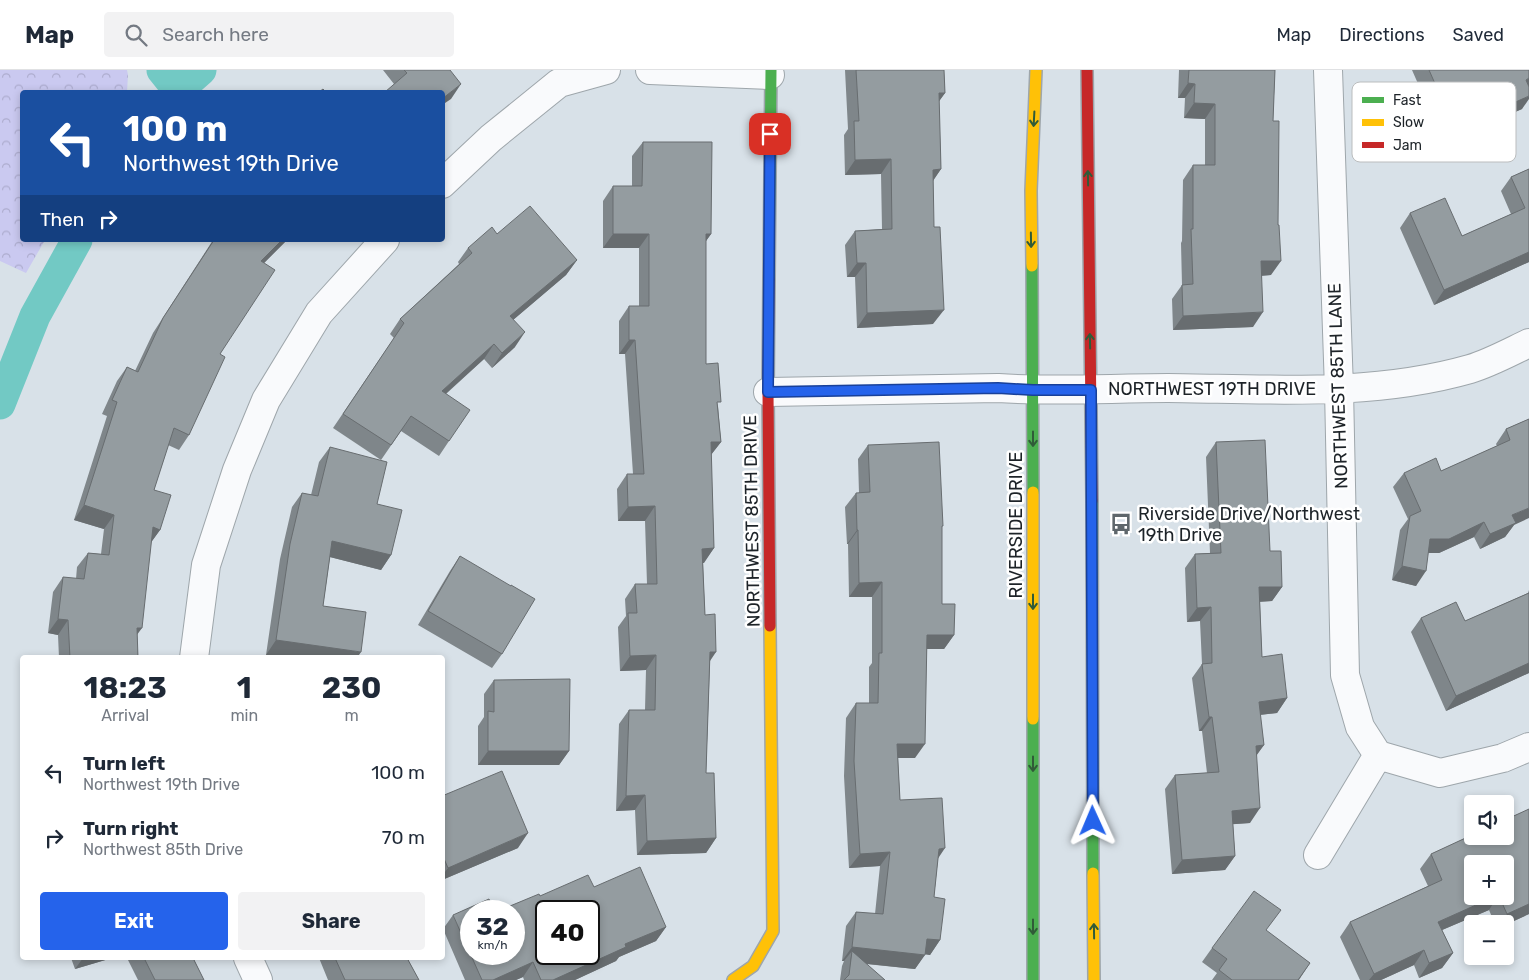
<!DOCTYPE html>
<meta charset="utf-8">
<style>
:root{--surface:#fff;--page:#f2f2f3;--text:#1f2937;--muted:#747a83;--line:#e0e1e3;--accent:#2563eb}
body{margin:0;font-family:Rubik,sans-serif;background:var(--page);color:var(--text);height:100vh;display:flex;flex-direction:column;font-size:19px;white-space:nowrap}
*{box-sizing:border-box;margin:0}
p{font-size:16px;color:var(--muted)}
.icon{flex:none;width:28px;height:28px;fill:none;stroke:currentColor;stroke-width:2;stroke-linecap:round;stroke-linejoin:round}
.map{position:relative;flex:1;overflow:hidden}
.side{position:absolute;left:20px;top:585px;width:425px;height:305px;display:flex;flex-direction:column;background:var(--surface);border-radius:5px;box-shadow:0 2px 8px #0003}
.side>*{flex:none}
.top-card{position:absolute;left:20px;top:20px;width:425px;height:152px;border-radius:5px;box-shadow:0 2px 8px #0003;background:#1a4fa0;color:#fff;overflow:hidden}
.fabs{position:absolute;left:1464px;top:725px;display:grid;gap:10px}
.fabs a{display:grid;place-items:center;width:50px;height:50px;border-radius:5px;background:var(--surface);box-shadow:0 2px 8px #0003;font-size:25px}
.speed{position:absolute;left:460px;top:830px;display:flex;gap:10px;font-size:25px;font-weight:700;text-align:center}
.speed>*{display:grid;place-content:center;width:65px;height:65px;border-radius:50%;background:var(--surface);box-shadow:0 2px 8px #0003;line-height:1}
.speed small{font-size:12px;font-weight:400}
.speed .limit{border:2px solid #111;border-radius:8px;background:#fff;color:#111}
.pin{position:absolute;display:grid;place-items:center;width:42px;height:42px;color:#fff;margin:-21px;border-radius:10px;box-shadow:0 2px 8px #0006}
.me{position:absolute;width:55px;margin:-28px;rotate:359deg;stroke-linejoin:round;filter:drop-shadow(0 0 4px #0008)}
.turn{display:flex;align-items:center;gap:18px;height:105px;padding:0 20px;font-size:22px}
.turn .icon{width:65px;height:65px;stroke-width:2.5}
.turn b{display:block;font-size:35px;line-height:42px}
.then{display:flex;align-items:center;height:48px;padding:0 20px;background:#0003;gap:10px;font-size:19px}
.eta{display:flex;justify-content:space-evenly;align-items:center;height:85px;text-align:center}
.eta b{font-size:30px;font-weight:700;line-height:35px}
.button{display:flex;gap:10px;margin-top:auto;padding:10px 20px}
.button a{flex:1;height:58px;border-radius:5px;background:var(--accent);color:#fff;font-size:20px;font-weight:700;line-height:58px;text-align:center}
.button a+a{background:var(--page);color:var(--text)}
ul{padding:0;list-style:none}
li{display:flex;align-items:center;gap:15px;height:65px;padding:0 20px}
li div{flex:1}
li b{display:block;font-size:19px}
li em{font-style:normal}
header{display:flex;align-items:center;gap:30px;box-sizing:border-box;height:70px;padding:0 25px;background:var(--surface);border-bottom:1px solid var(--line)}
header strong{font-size:24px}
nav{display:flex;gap:28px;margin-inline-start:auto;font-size:18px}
.search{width:350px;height:45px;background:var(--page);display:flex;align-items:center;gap:12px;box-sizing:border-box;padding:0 18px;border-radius:5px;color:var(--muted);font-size:19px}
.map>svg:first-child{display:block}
</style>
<header>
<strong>Map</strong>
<div class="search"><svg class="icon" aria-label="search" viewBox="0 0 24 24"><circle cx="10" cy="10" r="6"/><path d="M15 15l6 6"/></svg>Search here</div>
<nav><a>Map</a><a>Directions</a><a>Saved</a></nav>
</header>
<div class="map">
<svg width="1529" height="910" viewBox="0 0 1529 910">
<defs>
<pattern id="forest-crowns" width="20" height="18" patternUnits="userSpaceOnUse" patternTransform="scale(1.25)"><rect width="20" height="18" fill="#cac9f0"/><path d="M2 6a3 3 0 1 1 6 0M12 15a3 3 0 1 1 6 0" fill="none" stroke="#adacce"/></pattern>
</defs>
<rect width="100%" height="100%" fill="#d8e1e8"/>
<path fill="url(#forest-crowns)" d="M0,0H127L128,5L127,22H22V170H45L26,203L0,191Z"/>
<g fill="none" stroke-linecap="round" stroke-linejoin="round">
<path stroke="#72c9c4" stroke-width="31" d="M162,0L178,20
M176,22L201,0
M0,334L35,246L77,170"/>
<g stroke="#9ea6ab" stroke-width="30">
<path id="street" d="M650,0L770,5
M1328,0L1339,319L1345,605L1360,657L1378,685
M442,114L491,68L559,13L606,0
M768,322L998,318C1054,322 1111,318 1168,318C1269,319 1372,327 1470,299C1490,293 1510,282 1529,273
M194,588L206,495L237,400L266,330L319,243L385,170
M1378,685L1440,703L1503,688L1529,677
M1318,785L1378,685
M248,888L258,910"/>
</g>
<g stroke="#9ea6ab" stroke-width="14">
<path id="fast" d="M1032,196L1033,422
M769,209L771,0
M1092,431L1093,803
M1033,649V910"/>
</g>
<g stroke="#9ea6ab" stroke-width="14">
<path id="slow" d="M1032,196L1031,121L1036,0
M1033,422V649
M1093,803L1094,910
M733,910L753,896L773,861L770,556"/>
</g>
<g stroke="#9ea6ab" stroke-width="14">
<path id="jam" d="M1087,0L1092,431
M769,209L768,322L770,556"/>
</g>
<use href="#street" stroke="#f9fafc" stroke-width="28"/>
<use href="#fast" stroke="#4caf50" stroke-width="11"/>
<use href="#slow" stroke="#ffc107" stroke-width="11"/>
<use href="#jam" stroke="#c62828" stroke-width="11"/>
</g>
<path fill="#7f868a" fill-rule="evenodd" d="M383,0H450L451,29L394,14Z
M845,0H944L945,23L939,31L941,99L933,110V254L857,258L855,207H847L845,175L855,161L882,159L881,104L845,105L844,65L848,59Z
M1179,0H1275L1273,51L1271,205L1262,206L1253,257L1173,260L1172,229L1182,215L1181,173L1182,171L1183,110L1193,95H1205V49L1184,48L1185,28H1178Z
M1412,0H1529L1522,39L1444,73Z
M643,72L711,164L706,171V294L718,336L721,372L711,385L714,478L703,493L705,545L710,592L706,703L716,768L706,783L637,785L635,740L616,741L619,654L629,640H645L646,600L620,601L618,557L626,546L625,529L635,514H647L645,451H618L617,419L627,404H633L625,284H619V251L629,236H639V178H603V131L613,116H632V86Z
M1529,99V192L1434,235L1400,158L1410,143L1462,166L1511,144L1501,121L1511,107Z
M497,164L577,190L566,205L513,250L515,277L492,298L484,289L446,324L449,371L439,386L401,361L381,390L333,358L394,268L390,264L400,249L459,194L458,192L468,178Z
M213,170H287L264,193L220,284L189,365L179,380L168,375L154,420L160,460L151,472L137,564L138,588H59L58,565L48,563L53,522L63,507L76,509L77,497L88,483L101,484L104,459L74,450L107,346L102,344L117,311L127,297L135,301L153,263Z
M1529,349L1514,455L1505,467L1480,479L1474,467L1439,483H1428L1416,516L1392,510L1400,460L1408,449L1393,417L1404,403L1441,401L1497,376L1496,374L1506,359Z
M1216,372L1270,481L1282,517L1272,531L1260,532L1262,587L1287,628L1277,643L1260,645L1264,675L1256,685L1250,753L1233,754L1235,786L1225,800L1172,804L1165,719L1175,705L1207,703L1202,661H1199L1192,608L1202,594L1200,551L1187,552L1185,498L1195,484L1210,483L1206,387Z
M868,375L942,457V534L954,565L944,579H927L915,688H898L900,730L938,789L934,827L940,870L930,885L925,884L915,899L866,894L885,910H840L842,896L844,891H842L846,856L856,842L875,844L880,796L849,798L844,706L846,648L856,633H869V597L872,593V527H849L848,474H847L845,437L856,423H859L858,389Z
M330,377L377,434L391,485L381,500L330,487L323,536L357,588H285L266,585L280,489L292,437L302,423L311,425L319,392Z
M460,486L502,584L492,598L418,555L450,501Z
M1529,520V603L1446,641L1411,562L1421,548L1465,551L1528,523Z
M494,610L569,681L559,695H478V656L484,647V624Z
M442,726L518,778L442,810Z
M1529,739V844L1505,855V854H1495L1489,840L1442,860L1453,883L1442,898L1419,908L1414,895L1381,910H1360L1340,867L1350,852L1428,816L1420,799L1431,784ZM1505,794V826H1472Z
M594,817L666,857L656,871L619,887L616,891L575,910H524L523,907L516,910H465L443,859L453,845L471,884L540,826Z
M1266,861L1310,893L1299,910H1212L1217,903L1202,892L1212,878Z
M71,888H112L75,899Z
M127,888H193L204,910H138Z
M319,888H407L419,910H328Z"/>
<path fill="#686d70" d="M1529,8V18L1526,10Z
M1188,13L1195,14L1185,28H1178Z
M461,14L451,29L442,35V29Z
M939,23H945L935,37Z
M1529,26V29L1522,39L1444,73L1455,59Z
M1194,33L1215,34L1205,49L1184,48Z
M891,89L881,104L845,105L855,90Z
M941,99L931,114L933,100Z
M613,164H649L639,178H603Z
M706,164H711L701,178Z
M282,170H287L251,206L261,191Z
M1529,182V192L1434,235L1444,220Z
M577,190L566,205L500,261L510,246Z
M1261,191H1281L1271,205L1251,206Z
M857,193H866L855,207H847Z
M944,240L933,254L857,258L867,243Z
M1263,242L1253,257L1173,260L1183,246Z
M525,262L515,277L492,298L502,283Z
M629,270H635L625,284H619Z
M494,274L484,289L432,336L442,321Z
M711,372H721L710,386Z
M84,435L114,445L104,459L74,450Z
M655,436L645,451H618L628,437Z
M1529,438V448L1514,455L1505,467L1480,479L1490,464L1512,445Z
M1484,452L1474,467L1439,483H1420L1430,469Z
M153,457L160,460L150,474Z
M857,460H858L848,474H847Z
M332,471L391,485L381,500L322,485Z
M714,478L704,493H692L702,479Z
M1402,496L1426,501L1416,516L1392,510Z
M882,512L872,527H849L859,513Z
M1259,517H1282L1272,531L1249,532Z
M1211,537L1200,551L1187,552L1197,538Z
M58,549L68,550L58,565L48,563Z
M137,558H142L131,573Z
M927,565H954L944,579H917Z
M276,570L361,582L357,588H285L266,585Z
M710,582H716L706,597Z
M656,585L646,600L620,601L630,586Z
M1529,593V603L1446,641L1456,626Z
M1287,628L1277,643L1249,646L1259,632Z
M1209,647H1212L1202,661H1199Z
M897,674H925L915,688H887Z
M1264,675L1254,689L1256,676Z
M488,681H569L559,695H478Z
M645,725L635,740L616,741L626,726Z
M1260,738L1250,753L1222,755L1232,741Z
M528,763L518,778L442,810V806L448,798Z
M716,768L706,783L637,785L647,771Z
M945,778L935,793L939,779Z
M890,782L880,796L849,798L860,784Z
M1235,786L1225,800L1172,804L1182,790Z
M1496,826H1498L1489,840L1428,866L1438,852Z
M1529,834V844L1505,855V854H1501L1507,844Z
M666,857L656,871L619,887L616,891L575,910H553L625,874Z
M927,869L940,870L930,885L917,883Z
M852,877L925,885L915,899L850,892L852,881L844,891H842Z
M1424,880L1414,895L1381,910H1369L1374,904Z
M1453,883L1442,898L1419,908L1429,893Z
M83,888H112L75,899Z
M533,892L523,907L516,910H493Z"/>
<path fill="#949ca0" stroke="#686d70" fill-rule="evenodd" d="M404,0H450L461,14L442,29V22H385L407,3Z
M856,0H944L945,23H939L941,99L933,100L934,157H940L944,240L867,243L866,193H857L855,161L892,159L891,89L855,90L854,51H859Z
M1189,0H1275L1273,51H1279L1278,155H1279L1281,191H1261L1263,242L1183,246L1182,215L1193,214L1191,159H1193V95H1215V34L1194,33L1195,14L1188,13Z
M1429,0H1529V8L1526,10L1529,17V26L1455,59Z
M323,19L326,22H319Z
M643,72H712L711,164H706V294L718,293L721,332H717L721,372H711L714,478L702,479L705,545L715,544L716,582H710L706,703H714L716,768L647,771L645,725L626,726L629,640H655L656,585L630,586L628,543H637L635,514H657L655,436L628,437L627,404H644L635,270H629V236H649V164H613V116H642Z
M1529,99V182L1444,220L1410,143L1445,128L1462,166L1525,138L1511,107Z
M530,136L577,190L510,246L525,262L502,283L494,274L442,321L470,340L449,371L411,346L391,375L343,344L404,253L400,249L472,183L468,178L492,157L497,164Z
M214,170H282L261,191L275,200L220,284L225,287L189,365L174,358L154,420L171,425L160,460L153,457L142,558H137L138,588H70L68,550L58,549L63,507L84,509L88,483L109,485L114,445L84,435L117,332L112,330L127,297L138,302L163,248Z
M1529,349V438L1512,445L1516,453L1490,464L1484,452L1449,469H1430L1426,501L1402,496L1410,446L1421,441L1404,403L1436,388L1441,401L1510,370L1506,359Z
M1265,370L1270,481H1281L1282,517H1259L1262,587L1282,584L1287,628L1259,632L1264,675L1256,676L1260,738L1232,741L1235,786L1182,790L1175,705L1219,702L1212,647H1209L1202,594L1212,593L1211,537L1197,538L1195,484L1221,483L1216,372Z
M939,372L943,456H942V534H955L954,565H927L925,674H897L900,730L942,728L945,778L939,779L934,827L945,829L940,870L927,869L925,885L852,877L856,842L883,844L890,782L860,784L854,691L856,633H878L879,583H882V512L859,513L858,460H857L856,423L870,422L868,375Z
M330,377L387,392L377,434L402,440L391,485L332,471L323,536L366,542L361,582L276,570L290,474L302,423L318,426Z
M460,486L511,516V515L535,529L502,584L428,541Z
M1529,523V593L1456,626L1421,548L1456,532L1465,551Z
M570,609L569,681H488V641L494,642V610Z
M502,701L528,763L448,798L442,784V726Z
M1529,739V834L1507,844L1499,826H1505V794H1472V826H1496L1438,852L1453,883L1429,893L1424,880L1374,904L1350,852L1442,810L1431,784L1472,765V766H1505V750Z
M640,797L666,857L625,874L626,877L553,910H541L533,892L493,910H482L453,845L489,829L494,841H471V884H514V841H498L539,824L540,826L588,805L594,817ZM546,841H589V884H546Z
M1254,821L1281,840L1266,860L1310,893L1298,910H1232L1219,900L1227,889L1212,878Z
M852,881L885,910H844L849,905Z
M144,888H193L204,910H155Z
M335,888H407L419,910H345Z"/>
<defs><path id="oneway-shaft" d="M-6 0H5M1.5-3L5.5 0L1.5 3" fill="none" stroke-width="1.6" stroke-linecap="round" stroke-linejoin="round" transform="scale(1.25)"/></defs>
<g stroke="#305b38">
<use href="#oneway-shaft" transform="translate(1034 49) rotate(93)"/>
<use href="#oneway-shaft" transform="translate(1088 108) rotate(-91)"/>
<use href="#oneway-shaft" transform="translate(1031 170) rotate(89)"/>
<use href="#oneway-shaft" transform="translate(1090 271) rotate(-91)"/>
<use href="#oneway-shaft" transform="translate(1033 369) rotate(90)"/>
<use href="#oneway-shaft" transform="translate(1033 532) rotate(90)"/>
<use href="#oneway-shaft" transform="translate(1033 694) rotate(90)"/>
<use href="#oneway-shaft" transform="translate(1033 857) rotate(90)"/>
<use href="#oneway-shaft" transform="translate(1094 861) rotate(-91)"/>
</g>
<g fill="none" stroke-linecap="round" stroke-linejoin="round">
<g stroke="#184099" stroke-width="12">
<path id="route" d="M770,64L768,322L998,318L1033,320H1091L1093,751"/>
</g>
<use href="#route" stroke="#2563eb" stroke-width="9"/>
</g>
<defs>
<g id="bus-bare" transform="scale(1.725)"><path d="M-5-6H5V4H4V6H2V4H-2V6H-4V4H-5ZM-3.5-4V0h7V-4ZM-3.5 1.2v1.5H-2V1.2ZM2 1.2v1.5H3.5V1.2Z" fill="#5e666b" stroke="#fff" stroke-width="2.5" paint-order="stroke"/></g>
</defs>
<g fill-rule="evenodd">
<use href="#bus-bare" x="1121" y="454"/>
</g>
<g text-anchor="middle" stroke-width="5" stroke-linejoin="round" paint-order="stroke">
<g font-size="18" fill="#1d2328" stroke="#fff">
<text transform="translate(1338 316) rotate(-92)" y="6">NORTHWEST 85TH LANE</text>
<text x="1212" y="325">NORTHWEST 19TH DRIVE</text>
<text transform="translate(752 451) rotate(-91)" y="6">NORTHWEST 85TH DRIVE</text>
<text transform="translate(1016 455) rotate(-90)" y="6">RIVERSIDE DRIVE</text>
</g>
<g font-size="18" fill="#1d2328" stroke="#fff" text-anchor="start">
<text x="1138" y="450">Riverside Drive/Northwest<tspan x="1138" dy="21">19th Drive</tspan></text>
</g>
</g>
<rect x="1352" y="12" width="164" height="80" rx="8" fill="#fff" stroke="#bbbdbe" stroke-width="1"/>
<rect x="1362" y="27" width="22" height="6" fill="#4caf50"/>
<rect x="1362" y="49" width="22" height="7" fill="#ffc107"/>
<rect x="1362" y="72" width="22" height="6" fill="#c62828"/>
<g font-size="14" fill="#1d2328">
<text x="1393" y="35">Fast</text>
<text x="1393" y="57">Slow</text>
<text x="1393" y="80">Jam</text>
</g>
</svg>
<div class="fabs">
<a><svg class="icon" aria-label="sound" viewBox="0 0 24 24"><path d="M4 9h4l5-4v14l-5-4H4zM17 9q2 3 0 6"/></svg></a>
<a>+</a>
<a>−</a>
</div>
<div class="speed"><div>32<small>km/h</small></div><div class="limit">40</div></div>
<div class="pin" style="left:770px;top:64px;background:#d93025"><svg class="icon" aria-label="arrive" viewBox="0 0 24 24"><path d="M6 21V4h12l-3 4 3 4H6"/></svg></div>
<svg class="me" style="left:1093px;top:751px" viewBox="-20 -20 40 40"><path d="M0-17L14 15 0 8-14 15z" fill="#2563eb" stroke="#fff" stroke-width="4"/></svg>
<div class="top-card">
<div class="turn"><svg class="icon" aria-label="left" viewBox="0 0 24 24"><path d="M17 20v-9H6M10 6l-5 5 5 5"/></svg><div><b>100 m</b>Northwest 19th Drive</div></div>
<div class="then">Then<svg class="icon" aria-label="right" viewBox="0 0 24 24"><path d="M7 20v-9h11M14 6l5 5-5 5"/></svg></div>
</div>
<section class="side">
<div class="eta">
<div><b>18:23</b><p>Arrival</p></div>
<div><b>1</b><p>min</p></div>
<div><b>230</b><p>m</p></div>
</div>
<ul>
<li><svg class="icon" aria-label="left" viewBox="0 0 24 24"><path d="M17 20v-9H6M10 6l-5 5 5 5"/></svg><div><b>Turn left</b><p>Northwest 19th Drive</p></div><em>100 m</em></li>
<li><svg class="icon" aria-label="right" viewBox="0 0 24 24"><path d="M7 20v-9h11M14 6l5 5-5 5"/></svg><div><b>Turn right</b><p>Northwest 85th Drive</p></div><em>70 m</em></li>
</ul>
<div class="button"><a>Exit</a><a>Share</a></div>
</section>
</div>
